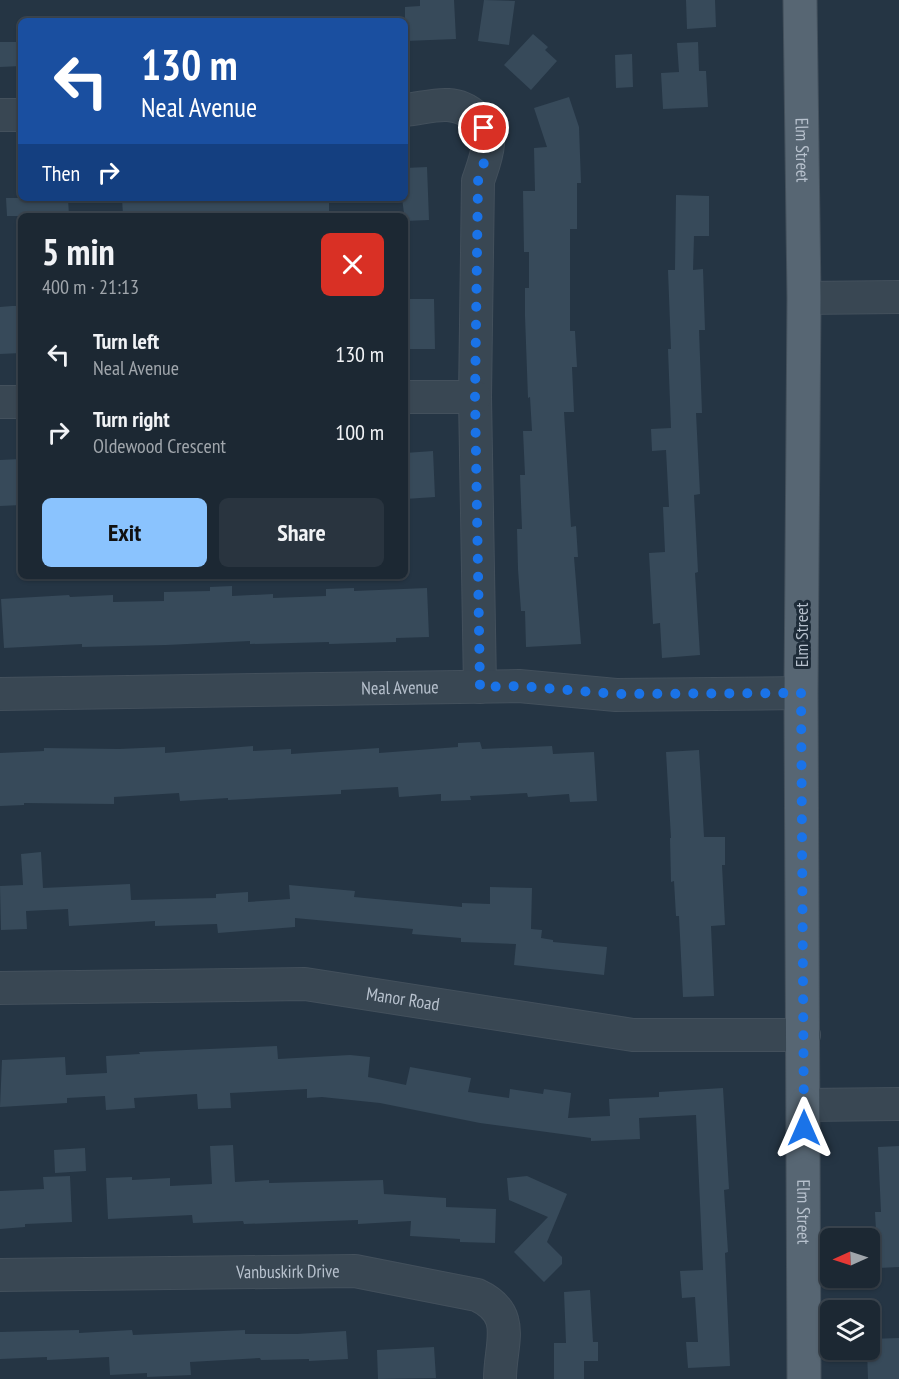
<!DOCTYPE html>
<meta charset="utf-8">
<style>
:root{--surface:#1c2833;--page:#29343f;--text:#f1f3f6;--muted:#a0a6ac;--line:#3a444e;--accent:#8ac3fe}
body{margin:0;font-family:"PT Sans Narrow",sans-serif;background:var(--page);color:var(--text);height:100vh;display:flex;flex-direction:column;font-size:22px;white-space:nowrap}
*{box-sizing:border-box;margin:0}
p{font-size:20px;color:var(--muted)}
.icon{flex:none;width:33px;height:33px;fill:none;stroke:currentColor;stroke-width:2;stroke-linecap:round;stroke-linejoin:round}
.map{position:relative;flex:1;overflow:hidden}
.details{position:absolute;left:18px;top:213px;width:390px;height:366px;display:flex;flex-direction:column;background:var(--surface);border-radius:9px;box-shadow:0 2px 4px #0004,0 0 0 2px var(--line)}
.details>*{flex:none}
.guide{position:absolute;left:18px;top:18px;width:390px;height:183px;border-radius:9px;box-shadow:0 2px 4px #0004,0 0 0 2px var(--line);background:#1a4fa0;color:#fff;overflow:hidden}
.needle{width:39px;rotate:267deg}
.tools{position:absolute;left:820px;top:1228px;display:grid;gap:12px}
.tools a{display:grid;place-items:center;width:60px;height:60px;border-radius:9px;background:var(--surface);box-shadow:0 2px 4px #0004,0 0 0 2px var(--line);font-size:30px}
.pin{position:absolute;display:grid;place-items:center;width:51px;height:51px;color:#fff;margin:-26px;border:3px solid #fff;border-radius:50%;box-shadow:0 2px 6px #0007}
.me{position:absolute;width:66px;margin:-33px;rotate:0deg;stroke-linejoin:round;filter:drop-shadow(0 0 4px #0008)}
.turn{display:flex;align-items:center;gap:21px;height:126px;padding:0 24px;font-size:27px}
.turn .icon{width:78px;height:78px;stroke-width:2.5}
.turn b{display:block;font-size:42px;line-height:51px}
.then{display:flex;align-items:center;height:57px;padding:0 24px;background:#0003;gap:12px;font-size:22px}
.round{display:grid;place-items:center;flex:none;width:63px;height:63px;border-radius:9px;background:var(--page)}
.head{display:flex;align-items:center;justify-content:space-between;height:102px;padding:0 24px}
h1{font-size:36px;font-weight:800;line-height:45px}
.cta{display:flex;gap:12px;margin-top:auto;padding:12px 24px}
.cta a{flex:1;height:69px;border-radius:9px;background:var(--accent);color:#111;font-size:24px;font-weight:800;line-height:69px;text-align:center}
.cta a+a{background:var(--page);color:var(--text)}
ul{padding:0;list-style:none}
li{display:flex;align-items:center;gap:18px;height:78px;padding:0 24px}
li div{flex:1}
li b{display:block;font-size:22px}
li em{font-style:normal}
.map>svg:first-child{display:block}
</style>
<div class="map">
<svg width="899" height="1379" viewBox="0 0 899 1379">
<rect width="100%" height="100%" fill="#253544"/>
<path fill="#374a5a" d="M420,0H454L456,39L405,41V7L420,6Z
M484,0L515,1L509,45L478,41Z
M686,0H715L716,27L687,29Z
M533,34L548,47L545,50L557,61L531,90L504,65Z
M0,42H21V66L0,67Z
M698,42L699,71H706L708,107L663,109L661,73L679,72L677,43Z
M632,54L633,87L616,88L615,55Z
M569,97L579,127L581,183H577V229H570V331H575L577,367H572L574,412H564L571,527L576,526L578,557H574L581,644L526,647L525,611H521L518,569L517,529H522L520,475H525L523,431H532L530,397L528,398L525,316V288H529V252H524L523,191H535L534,148L547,147L534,108Z
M427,167L429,220L405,221L402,198H405V168Z
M676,195L709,196V236H694L693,270L703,269L705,330H699L702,413H696L700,494L694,495L698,572L695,573L700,655L662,658L660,623L653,624L649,553L665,552L663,507H669L666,450L652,451L651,429L671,428L668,349H671L668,270H675Z
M6,198H68L69,216H7Z
M122,198H329V213L272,216H123Z
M405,299H434L435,349H405Z
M12,306H21V353L0,354V307Z
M433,451L435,497L405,499V453Z
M21,459V505L0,506V460Z
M232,586V596L273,594V598L326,596V589L354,588V591L427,588L429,637L396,638V642L329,644V642L250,644V641L166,645L82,647V644L4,648L1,599L69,595L70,597L113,595V602L164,601V592L210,591V587Z
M480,742L482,749L552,746L553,754L594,752L597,801L570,802L569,794L528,797L527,793L470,796L471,800L441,801V794L399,797L398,787L341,790V794L228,800V798L180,801L179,793L114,797V804L24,803V805L0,806V753L44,751V748L119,749L165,747V753L253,746V751L291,749V754L379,748V753L458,747V743Z
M699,750L704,837H725V865H722L725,925L711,926L714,996L683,997L679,916H676L674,881L671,882L670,838H671L666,752Z
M41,852L43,888L130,884L131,900L216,898V894L248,892V902L290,899L289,885L355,891L354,897L462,907V903L490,904V887L532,888L531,929L542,930L541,938L553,940V942L607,947L604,975L514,965L516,944L461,942V938L412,934L413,929L295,918V927L218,933L217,924L155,926V921L69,926L68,909L26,911L27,929L1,930L0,886L23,885L21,854Z
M277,1046L278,1059L350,1055L370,1057L368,1077L406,1085L410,1067L471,1078L468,1092L509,1098L510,1089L543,1094L544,1089L571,1093L568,1118L610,1116L609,1099L659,1097V1092L723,1088L729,1189L724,1190L728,1252L725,1253L730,1366L688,1368L686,1342H698L695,1297L682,1298L680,1271L703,1270L696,1115L639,1118L640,1139L591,1141V1138L480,1123L380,1103L322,1097L307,1098V1089L230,1093L231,1108L198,1109L197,1094L134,1098L135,1108L106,1110L105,1096L67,1098V1103L0,1107L2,1060L65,1057L66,1075L107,1073L106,1056L140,1054L139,1052Z
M233,1145L235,1182L269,1180V1183L383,1180L384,1194L446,1198V1207L496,1209L495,1243L460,1242V1239L410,1236L411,1221L358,1224V1220L244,1224L243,1221L193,1223L192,1215L108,1219L106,1178L132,1177V1180L170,1178V1186L212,1184L210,1146Z
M899,1146V1267L878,1268L875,1212H881L878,1147Z
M85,1148L86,1171L55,1173L54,1150Z
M70,1176L72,1222L25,1224V1227L0,1229V1191L44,1189L43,1177Z
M527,1176L567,1194L547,1242L562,1257V1264L544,1282L514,1252L548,1217L509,1200L507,1178Z
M590,1290L593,1342H598V1361H584V1379H554V1343H566L564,1292Z
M79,1330V1333L132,1330L133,1335L245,1330V1334H297L346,1331L348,1359L309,1361V1359L261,1360L260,1358L190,1362L191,1375L147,1377V1373L110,1375L109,1357L47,1360V1357L0,1359V1332Z
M899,1338V1379H868L867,1350H870V1339Z
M434,1347L436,1378L378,1379L377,1350Z"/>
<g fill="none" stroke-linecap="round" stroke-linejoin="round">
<g stroke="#43505c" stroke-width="34">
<g id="minor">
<path d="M405,110C419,109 434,104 448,105C468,106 488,123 488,144C487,157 482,169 478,181L475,397L480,687"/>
<path d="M0,115H21"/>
<path d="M804,298L899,297"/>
<path d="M405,397H475"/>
<path d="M0,402H21"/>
<path id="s1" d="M0,694L519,686L616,695L801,693"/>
<path id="s2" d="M0,988L305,984L633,1035H804"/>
<path d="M804,1105L899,1104"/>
<path id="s3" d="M0,1275L355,1271L477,1295C518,1314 500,1343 500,1379"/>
</g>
</g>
<g stroke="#43505c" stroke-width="35">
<g id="major">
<path id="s4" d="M800,0L804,298L801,693L804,1379"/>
</g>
</g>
<use href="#minor" stroke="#394753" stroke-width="32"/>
<use href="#major" stroke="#576673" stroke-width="33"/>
</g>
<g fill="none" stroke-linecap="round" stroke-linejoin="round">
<path stroke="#1a73e8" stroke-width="10" stroke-dasharray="0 18" d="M484,128C489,149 485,161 478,181L475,397L480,687L519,686L616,694L801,693L804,1128"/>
</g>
<g text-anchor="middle" stroke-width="6" stroke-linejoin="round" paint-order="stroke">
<g font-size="18" fill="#b7c1cd" stroke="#1e2c39">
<text dy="6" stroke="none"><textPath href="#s4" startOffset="150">Elm Street</textPath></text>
<text transform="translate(802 635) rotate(-90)" y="6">Elm Street</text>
<text dy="6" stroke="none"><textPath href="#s1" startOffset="400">Neal Avenue</textPath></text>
<text dy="6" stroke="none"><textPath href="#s2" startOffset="404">Manor Road</textPath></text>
<text dy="6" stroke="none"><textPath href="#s4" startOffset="1212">Elm Street</textPath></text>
<text dy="6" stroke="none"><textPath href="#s3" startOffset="288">Vanbuskirk Drive</textPath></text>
</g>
</g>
</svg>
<div class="tools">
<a><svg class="needle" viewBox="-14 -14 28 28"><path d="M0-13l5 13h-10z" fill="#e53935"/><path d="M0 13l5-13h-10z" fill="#a0a6ac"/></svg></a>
<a><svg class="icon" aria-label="layers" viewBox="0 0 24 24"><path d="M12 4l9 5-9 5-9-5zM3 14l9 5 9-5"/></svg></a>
</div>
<div class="pin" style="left:484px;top:128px;background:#d93025"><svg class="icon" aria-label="arrive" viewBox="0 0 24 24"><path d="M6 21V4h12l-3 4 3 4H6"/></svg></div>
<svg class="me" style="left:804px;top:1128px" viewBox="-20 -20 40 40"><path d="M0-17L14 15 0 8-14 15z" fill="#1a73e8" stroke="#fff" stroke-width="4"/></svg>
<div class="guide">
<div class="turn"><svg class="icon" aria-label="left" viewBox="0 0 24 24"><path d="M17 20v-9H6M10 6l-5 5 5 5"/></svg><div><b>130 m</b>Neal Avenue</div></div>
<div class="then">Then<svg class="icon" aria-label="right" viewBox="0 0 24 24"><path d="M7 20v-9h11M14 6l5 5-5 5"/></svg></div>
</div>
<section class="details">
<div class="head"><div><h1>5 min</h1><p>400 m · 21:13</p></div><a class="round" style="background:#d93025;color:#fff"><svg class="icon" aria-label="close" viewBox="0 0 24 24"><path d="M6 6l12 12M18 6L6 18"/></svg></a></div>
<ul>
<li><svg class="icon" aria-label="left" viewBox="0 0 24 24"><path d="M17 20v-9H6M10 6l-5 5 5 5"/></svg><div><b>Turn left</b><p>Neal Avenue</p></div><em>130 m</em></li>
<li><svg class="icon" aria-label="right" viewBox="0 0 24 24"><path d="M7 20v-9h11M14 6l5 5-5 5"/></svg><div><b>Turn right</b><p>Oldewood Crescent</p></div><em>100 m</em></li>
</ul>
<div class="cta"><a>Exit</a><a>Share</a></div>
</section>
</div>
